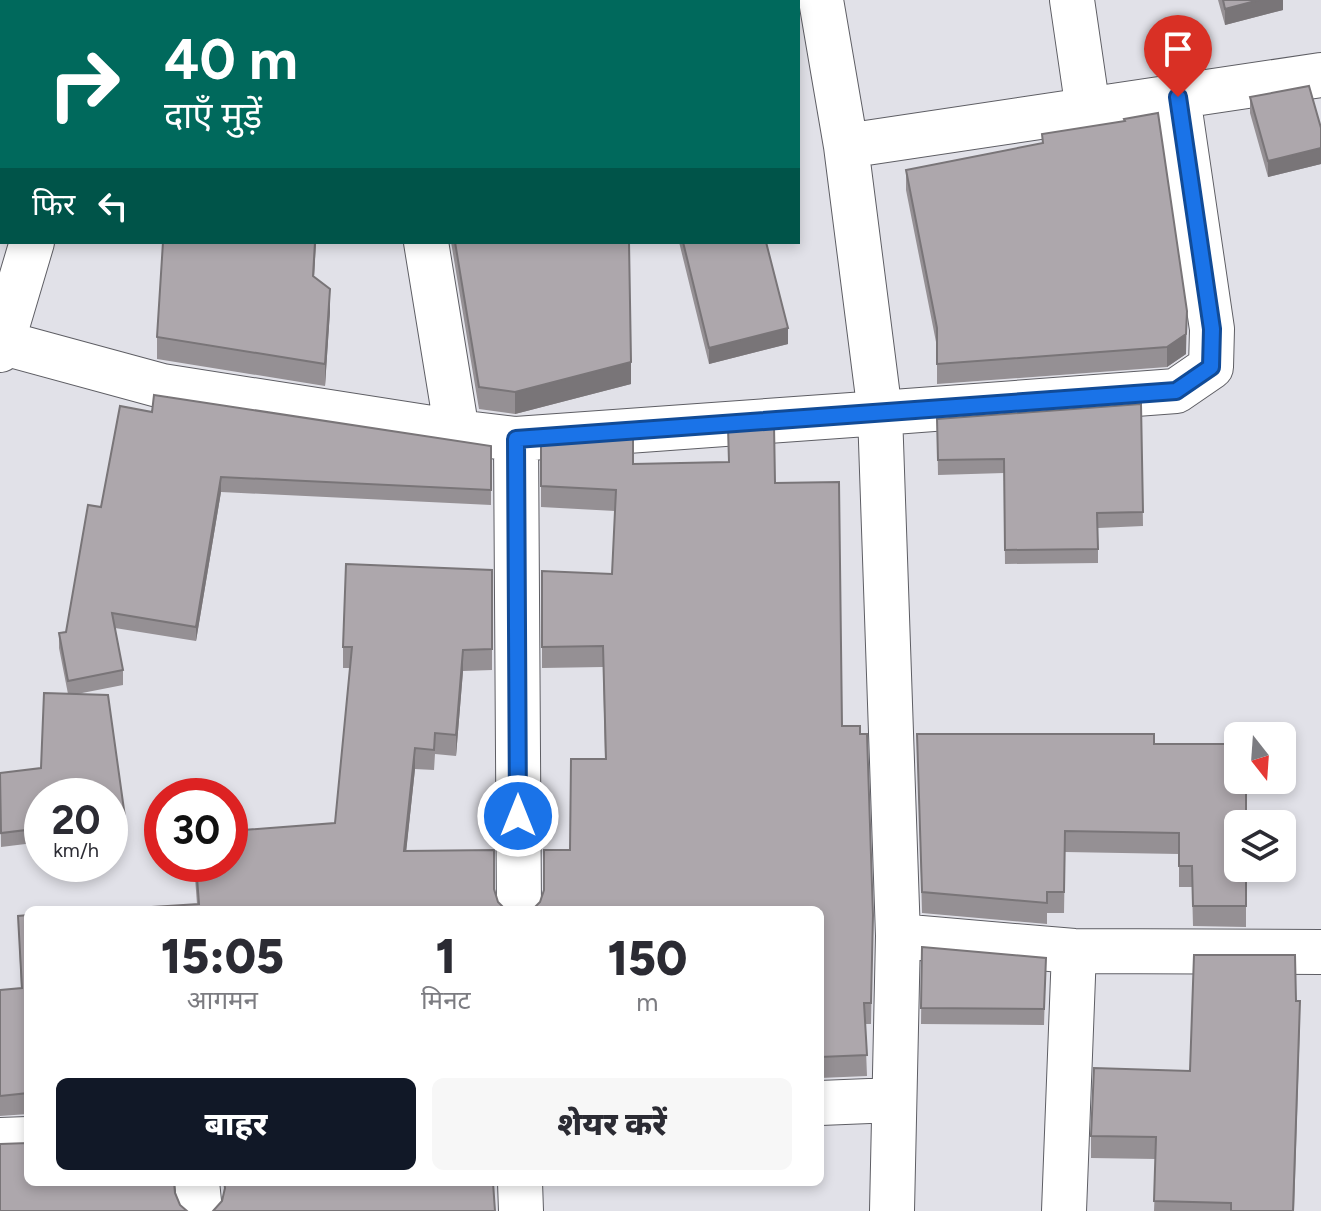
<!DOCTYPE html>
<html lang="hi">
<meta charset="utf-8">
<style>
:root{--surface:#fff;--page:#f7f7f7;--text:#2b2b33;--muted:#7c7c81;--accent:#111827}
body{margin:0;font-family:Figtree,"Noto Sans Devanagari",sans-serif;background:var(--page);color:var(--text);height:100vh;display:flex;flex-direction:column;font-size:30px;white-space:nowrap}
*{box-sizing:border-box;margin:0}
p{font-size:26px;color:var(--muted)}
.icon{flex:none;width:44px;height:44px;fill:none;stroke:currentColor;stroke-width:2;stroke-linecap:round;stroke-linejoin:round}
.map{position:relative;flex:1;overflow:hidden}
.drawer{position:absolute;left:24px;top:906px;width:800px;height:280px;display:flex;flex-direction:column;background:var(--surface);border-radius:12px;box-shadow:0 4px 12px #0003}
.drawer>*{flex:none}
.top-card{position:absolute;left:0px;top:0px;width:800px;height:244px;box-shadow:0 4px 12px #0003;background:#00695c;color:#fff;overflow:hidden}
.needle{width:52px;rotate:163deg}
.buttons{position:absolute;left:1224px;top:722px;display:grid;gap:16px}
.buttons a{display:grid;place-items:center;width:72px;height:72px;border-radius:12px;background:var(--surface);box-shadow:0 4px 12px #0003;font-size:40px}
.speed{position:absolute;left:24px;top:778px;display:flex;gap:16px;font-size:40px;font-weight:700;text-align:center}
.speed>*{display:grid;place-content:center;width:104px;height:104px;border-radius:50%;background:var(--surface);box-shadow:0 4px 12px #0003;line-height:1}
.speed small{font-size:20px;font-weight:400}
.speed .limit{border:12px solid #d22;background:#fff;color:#111}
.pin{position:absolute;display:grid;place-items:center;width:68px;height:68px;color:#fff;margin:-82px -34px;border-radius:50% 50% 50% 0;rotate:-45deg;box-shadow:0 0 8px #0007}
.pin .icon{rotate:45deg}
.me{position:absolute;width:88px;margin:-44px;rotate:0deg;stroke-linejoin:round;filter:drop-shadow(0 0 6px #0008)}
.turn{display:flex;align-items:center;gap:28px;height:168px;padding:0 32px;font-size:36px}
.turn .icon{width:104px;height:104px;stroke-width:2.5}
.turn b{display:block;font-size:56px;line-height:68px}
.then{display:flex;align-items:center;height:76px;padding:0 32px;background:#0003;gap:16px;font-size:30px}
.eta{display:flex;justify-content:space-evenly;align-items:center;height:136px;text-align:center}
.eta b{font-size:48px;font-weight:800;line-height:56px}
.action{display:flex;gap:16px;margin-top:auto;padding:16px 32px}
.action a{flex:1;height:92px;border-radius:12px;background:var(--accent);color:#fff;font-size:32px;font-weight:800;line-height:92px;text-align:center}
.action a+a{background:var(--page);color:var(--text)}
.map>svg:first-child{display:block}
</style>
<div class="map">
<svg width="1321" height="1211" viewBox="0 0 1321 1211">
<rect width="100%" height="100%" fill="#e1e1e8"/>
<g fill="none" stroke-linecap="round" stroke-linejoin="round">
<g stroke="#5e5e64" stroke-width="46">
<path id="street" d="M387,0V2
M821,0L846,146
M1072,0L1088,110
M1178,97L1212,329L1211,367L1176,391L880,413L846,146L1321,75
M426,242L457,432
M0,342L162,386L457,432L516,439L880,413L898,936L1074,951L1321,952
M516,439L519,910
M820,1103L894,1100
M0,1140L28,1139
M197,1182L200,1211
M520,1182L521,1211
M892,1211L898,936
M1064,1211L1074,951"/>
</g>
<g stroke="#5e5e64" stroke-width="46">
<path id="secondary" d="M105,2L106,0
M0,350L32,242"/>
</g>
<use href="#street" stroke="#fff" stroke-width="44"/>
<use href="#secondary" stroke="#fff" stroke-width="44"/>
</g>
<path fill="#959094" d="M1218,0H1283V10L1225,25Z
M1250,97L1321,128V164L1268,177L1250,113Z
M1042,134L1186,354L1167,367L937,384V347L906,190V170L1042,143Z
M451,242H629L631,384L515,414L479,409Z
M679,242H766L788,344L709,364Z
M314,277L330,311L325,386L157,359V337Z
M1141,404L1143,526L1098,528V563L1005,564L1004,473L938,475L937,419Z
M152,412L491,446V505L221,492L196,641L115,628L123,670V685L77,694L125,817V831L110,833V796H42V842L1,847L0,773L41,768L68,694L59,648V633L66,632L101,507Z
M728,428L775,483L842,726L873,915L871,1024H865L867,1076L820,1078V910L540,902L570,850L605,759L603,667L542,668V571L612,574L615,511L541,507V441L633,464L728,462Z
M492,570V670L463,671L456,756L435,754L434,770L415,769L406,851L197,904L194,864H230L335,823L350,668H343V647Z
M917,734L1154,744L1246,868V927L1193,926L1192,887H1179V854L1065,852L1064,913H1047V924L922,913Z
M28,915V1114L0,1116V990L21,989L18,916Z
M922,947L1046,958L1044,1025L921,1024Z
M1296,1001L1300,1022L1294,1211H1154L1156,1159L1091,1158V1136Z"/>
<path fill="#797578" d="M1259,0H1283V10L1225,25V9Z
M1321,148V164L1268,177V161Z
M315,242H316L313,298V276Z
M330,289V311L325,386V364Z
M1187,311L1186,354L1167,367V347Z
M788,328V344L709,364V348Z
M631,362V384L515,414V392Z
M221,477V492L196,641V627Z
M463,650V671L456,756V735Z
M415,748V769L404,872V851Z"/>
<path fill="#ada7ac" stroke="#797578" stroke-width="2" d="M416,0H539L540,2H409Z
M1223,0H1259L1225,9Z
M1309,86L1321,128V148L1268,161L1250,97Z
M1158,113L1187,311L1186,334L1167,347L937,364V328L906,170L1043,143L1042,134L1125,121L1124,119Z
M163,242H315L313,276L330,289L325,364L157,337Z
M455,242H629L631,362L515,392L479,387Z
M683,242H766L788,328L709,348Z
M154,395L491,446V490L221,477L196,627L112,613L123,670L68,681L59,633L66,632L88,505L101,507L120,406L152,412Z
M1141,404L1143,512L1097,513L1098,549L1005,550L1004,459L938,460L937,419Z
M774,425L775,483L839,482L842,726H860V734H867L873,915L871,1003H864L867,1055L820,1057V910H532L540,902L544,890V850H570L571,759H606L603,646L542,647V571L612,574L616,490L541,486V441L633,435V464L729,462L728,428Z
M346,564L492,570V649L463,650L456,735L435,733L434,750L415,748L404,851L494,850V889L498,902L506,910H104L199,904L196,864H230V831L335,823L352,647H343Z
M44,693L108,695L125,817L110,819V796H42V828L1,833L0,773L41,768Z
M917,734H1154V744H1238V780H1246V824H1238V868H1246V906H1193L1192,866H1179V833L1065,831L1064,892H1047V903L922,892Z
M28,915V1093L0,1096V990L22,988L18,916Z
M922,947L1046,958L1044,1009L921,1008Z
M1194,955H1295L1296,1001H1300L1293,1211H1231V1203L1154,1201L1156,1137L1091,1136L1094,1068L1190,1071Z
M28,1143V1182H174L175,1193L180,1205L187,1211H0V1144Z
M224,1182H493L495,1211H213L222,1201L225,1188Z"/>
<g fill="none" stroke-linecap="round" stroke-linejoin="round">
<g stroke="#114b97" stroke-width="20">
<path id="route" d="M518,816L516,439L1176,391L1211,367L1212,329L1178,97"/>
</g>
<use href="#route" stroke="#1a73e8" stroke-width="14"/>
</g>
</svg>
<div class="buttons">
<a><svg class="needle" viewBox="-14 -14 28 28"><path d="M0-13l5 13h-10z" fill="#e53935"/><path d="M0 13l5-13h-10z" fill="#7c7c81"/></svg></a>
<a><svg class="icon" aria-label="layers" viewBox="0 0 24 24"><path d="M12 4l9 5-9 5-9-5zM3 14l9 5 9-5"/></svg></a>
</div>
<div class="speed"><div>20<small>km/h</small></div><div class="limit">30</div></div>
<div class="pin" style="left:1178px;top:97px;background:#d93025"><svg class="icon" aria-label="arrive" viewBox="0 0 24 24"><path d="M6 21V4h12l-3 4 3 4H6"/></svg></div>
<svg class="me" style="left:518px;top:816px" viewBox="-20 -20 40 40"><circle r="17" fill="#1a73e8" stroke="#fff" stroke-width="3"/><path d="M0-11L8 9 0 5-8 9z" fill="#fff"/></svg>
<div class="top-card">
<div class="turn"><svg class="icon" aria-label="right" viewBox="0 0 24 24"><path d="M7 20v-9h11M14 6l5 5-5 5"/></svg><div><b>40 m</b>दाएँ मुड़ें</div></div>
<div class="then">फिर<svg class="icon" aria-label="left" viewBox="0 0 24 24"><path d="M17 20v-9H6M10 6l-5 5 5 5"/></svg></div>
</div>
<section class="drawer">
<div class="eta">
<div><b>15:05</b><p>आगमन</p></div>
<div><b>1</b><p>मिनट</p></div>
<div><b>150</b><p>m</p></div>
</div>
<div class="action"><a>बाहर</a><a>शेयर करें</a></div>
</section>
</div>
